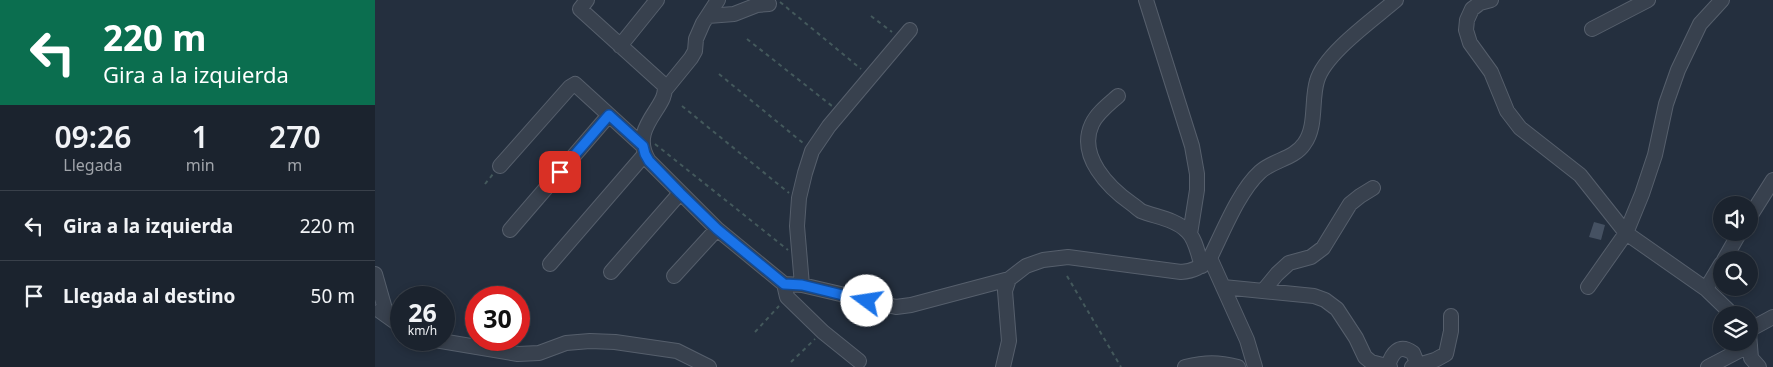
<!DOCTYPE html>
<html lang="es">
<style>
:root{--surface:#1b232e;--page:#282f3a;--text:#f1f3f6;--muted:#a0a4aa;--line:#39404a}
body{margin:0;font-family:"Noto Sans",sans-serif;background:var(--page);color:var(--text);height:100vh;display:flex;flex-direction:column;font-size:19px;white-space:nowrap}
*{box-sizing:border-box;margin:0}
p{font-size:16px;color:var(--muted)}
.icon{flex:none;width:28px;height:28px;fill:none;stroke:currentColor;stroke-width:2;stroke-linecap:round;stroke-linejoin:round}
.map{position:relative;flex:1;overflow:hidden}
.sheet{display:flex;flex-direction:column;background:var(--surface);width:375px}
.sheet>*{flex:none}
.hud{background:#0b6e4f;color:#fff;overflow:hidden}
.controls{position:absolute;left:1338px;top:196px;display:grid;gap:10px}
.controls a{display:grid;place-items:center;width:45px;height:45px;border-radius:50%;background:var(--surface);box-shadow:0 2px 8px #0003,0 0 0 1px var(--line);font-size:25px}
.speed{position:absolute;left:15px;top:286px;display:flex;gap:10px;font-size:25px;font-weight:700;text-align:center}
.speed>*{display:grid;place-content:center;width:65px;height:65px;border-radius:50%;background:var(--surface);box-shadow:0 2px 8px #0003,0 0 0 1px var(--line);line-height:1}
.speed small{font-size:12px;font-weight:400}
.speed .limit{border:8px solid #d22;background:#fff;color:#111}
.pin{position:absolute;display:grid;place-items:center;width:42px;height:42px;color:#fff;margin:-21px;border-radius:10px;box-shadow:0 2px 8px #0006}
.me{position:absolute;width:55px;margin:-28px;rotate:284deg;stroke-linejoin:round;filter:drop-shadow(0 0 4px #0008)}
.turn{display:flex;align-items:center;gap:18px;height:105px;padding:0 20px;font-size:22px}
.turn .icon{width:65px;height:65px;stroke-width:2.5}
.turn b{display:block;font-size:35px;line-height:42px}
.eta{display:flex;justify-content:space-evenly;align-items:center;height:85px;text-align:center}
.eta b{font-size:30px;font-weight:600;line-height:35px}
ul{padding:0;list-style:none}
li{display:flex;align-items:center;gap:15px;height:70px;padding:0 20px;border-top:1px solid var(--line)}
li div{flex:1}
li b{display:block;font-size:19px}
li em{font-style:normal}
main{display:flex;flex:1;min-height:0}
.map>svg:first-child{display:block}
</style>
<main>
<section class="sheet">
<div class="hud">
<div class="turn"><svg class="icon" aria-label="left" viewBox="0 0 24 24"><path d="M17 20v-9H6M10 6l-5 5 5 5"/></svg><div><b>220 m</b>Gira a la izquierda</div></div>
</div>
<div class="eta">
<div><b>09:26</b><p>Llegada</p></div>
<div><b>1</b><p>min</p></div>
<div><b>270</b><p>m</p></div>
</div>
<ul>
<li><svg class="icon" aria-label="left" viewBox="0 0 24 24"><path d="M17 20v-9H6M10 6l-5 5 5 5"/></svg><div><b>Gira a la izquierda</b></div><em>220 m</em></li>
<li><svg class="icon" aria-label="arrive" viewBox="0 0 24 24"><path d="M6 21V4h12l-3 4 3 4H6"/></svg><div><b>Llegada al destino</b></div><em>50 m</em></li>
</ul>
</section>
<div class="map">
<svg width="1398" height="367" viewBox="0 0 1398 367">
<rect width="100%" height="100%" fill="#242f3e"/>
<path fill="#455162" d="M1219,222L1230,225L1226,240L1214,237Z"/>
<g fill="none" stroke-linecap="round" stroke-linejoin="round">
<g stroke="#565f6c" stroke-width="16">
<path id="minor" d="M212,0L205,9L289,85C296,106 252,127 274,161L342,229L409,284L427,285L521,307L536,305L634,279
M771,0L817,146L822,174V190L815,234
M1116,0L1105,3L1097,9L1092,20L1091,30L1095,43L1116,72L1132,111L1145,128L1205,175L1251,233L1331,289L1358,315
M333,16L359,14L382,5L394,4
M1217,29L1273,0
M245,46L282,0
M290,90L316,58L320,51L321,39L328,23L343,0
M743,96C734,104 722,113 717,124C702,156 734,188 757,204C760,206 763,209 766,211C781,217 800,219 812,231C821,239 823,255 827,266
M125,166L195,87L200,84L268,146
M1374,218L1398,180
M135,230L234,115
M835,258L872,340L880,367
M1349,260L1365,232
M175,264L270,154
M236,272L305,193
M0,274L12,316
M299,276L342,229
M409,284L412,297L448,332L484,361
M427,285L422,226L424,198L430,173L437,151L454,126L535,30
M848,287L939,296L950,300L962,309L981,338L990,357L996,362L1015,367
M1213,287L1251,233L1267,194L1280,155L1291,104L1303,70L1325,24L1347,0
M1331,289L1346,264
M888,291L902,274L914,263L936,257L948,248L975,204L985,196L998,188
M5,311L26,326
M1374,330L1398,317
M1374,334L1376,358L1384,367
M60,340L143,354L164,353L191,343L215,341L240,342L302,351L334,367
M1013,366C1017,353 1024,343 1038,353L1043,365
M628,367L634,341L630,291L634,279L651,266L668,260L693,257L806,272C819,271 826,267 835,258C848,232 864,191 885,172C898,160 919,159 929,144C942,127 936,100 942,81C949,54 999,19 1021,0
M810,367C831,362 843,362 863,367
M1037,367L1060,360L1071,354L1076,331V316
M1333,367L1375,345"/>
</g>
<path stroke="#44595c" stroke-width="2" stroke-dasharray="4 4" stroke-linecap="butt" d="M405,2L486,69
M496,16L517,32
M372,39L457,106
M344,74L428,143
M307,106L414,193
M280,144L413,250
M110,184L118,174
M692,276L746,367
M380,332L404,306
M416,362L440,339"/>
<use href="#minor" stroke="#38414e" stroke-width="14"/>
</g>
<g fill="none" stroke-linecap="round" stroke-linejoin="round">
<g stroke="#114b97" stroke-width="12">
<path id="route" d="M185,172L234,115L268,146L270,154L274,161L305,193L342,229L409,284L427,285L492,301"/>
</g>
<use href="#route" stroke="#1a73e8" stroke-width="9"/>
</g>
</svg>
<div class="controls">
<a><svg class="icon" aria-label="sound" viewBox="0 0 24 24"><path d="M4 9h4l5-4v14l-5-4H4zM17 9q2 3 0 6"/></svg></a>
<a><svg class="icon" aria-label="search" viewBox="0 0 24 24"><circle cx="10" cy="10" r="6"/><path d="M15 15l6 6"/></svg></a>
<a><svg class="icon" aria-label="layers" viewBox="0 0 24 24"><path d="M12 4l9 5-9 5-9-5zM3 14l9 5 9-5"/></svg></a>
</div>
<div class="speed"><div>26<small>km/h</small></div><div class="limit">30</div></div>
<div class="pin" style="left:185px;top:172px;background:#d93025"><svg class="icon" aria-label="arrive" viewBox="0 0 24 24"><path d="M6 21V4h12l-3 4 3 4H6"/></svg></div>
<svg class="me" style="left:492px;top:301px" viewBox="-20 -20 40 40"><circle r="19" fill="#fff"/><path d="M0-13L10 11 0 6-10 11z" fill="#1a73e8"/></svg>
</div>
</main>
